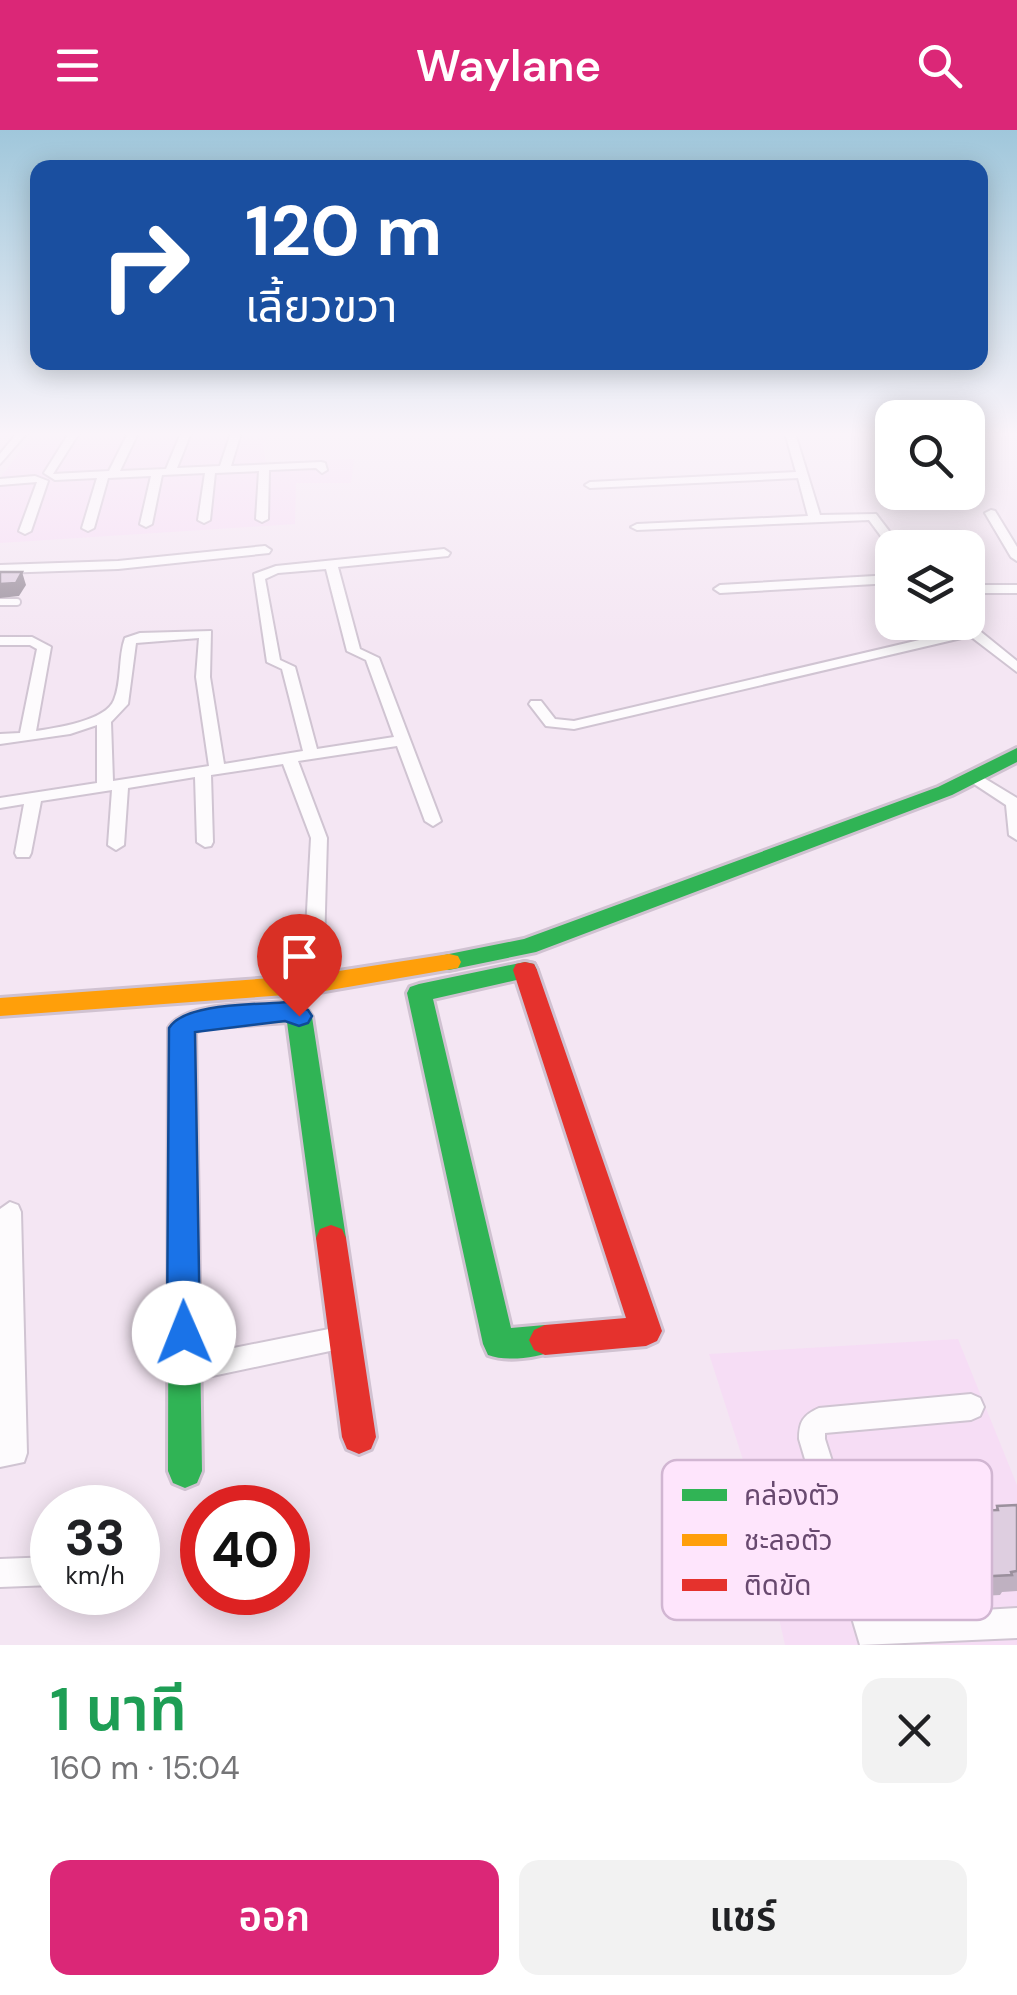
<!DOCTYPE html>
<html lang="th">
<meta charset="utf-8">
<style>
:root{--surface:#fff;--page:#f2f2f2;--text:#202124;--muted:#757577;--accent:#db2777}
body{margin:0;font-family:"DM Sans","Noto Sans Thai",sans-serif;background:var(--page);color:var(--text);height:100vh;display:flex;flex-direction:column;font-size:38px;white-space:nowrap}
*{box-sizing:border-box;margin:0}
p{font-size:32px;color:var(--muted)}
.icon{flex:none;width:55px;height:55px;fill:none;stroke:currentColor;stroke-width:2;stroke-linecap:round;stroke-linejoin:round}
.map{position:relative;height:1515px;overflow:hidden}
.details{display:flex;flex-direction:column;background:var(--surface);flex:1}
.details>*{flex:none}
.top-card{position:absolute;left:30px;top:30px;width:958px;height:210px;border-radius:20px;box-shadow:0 5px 25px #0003;background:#1a4fa0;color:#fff;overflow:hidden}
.buttons{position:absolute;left:875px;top:270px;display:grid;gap:20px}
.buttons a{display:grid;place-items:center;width:110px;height:110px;border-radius:20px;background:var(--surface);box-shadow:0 5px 25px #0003;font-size:50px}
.speed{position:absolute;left:30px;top:1355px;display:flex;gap:20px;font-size:50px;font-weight:700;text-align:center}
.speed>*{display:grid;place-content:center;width:130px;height:130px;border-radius:50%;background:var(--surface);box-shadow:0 5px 25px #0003;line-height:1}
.speed small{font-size:25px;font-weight:400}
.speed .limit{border:15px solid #d22;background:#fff;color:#111}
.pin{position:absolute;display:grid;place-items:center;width:85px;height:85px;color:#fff;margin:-102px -42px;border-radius:50% 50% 50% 0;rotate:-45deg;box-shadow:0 0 10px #0007}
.pin .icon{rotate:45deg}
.me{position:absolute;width:110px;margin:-55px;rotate:359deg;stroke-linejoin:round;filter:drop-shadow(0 0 8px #0008)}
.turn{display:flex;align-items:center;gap:35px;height:210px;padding:0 50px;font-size:45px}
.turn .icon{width:130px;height:130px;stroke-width:2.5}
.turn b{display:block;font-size:70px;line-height:85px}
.round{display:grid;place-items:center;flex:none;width:105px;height:105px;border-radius:20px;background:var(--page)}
.headline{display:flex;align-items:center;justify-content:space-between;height:170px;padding:0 50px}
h1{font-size:60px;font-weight:600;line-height:75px;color:#1e9e55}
.button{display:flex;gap:20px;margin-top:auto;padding:20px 50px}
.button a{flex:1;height:115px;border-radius:20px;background:var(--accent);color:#fff;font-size:40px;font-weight:600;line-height:115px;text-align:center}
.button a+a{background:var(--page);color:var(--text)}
header{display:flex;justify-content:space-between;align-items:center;height:130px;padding:0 50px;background:var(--accent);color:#fff;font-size:45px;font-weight:600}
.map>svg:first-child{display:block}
</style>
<header><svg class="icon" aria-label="menu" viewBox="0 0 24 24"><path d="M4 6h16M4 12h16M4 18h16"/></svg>Waylane<svg class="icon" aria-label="search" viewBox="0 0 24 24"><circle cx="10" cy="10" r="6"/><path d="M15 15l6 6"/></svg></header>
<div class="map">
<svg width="1017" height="1515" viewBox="0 0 1017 1515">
<rect width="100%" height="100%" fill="#f4e6f3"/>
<path fill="#f6ddf5" d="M34,303H269L263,315L266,333L354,329L351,353H296L295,394L0,413V348Z
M958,1209L1017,1355V1515H785L745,1336L709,1224Z"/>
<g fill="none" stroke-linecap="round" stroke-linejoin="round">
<g stroke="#d0c4d2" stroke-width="10">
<path id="lane" d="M0,472H17"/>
</g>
<g stroke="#d0c4d2" stroke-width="4">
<path id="street" d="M17,303H27L0,334V324Z
M69,303H79L53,344L109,341L128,303H138L120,341L166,339L181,303H191L177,338L220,336L231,303H241L231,336L321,332L325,333L327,340L322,343L316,338L269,340L268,389L262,392L256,389L259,341L215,343L210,390L204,393L198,390L205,343L162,345L152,394L146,397L140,394L151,346L108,348L94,398L88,401L82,398L97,348L55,350L44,343Z
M785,303H795L820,385L876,384L902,418H892V421L869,390L637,400L631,397L637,394L808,386L798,348L590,358L585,355L590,352L796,342Z
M35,346L48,351L31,401L25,404L19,401L37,352L0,355V349Z
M991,380L995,381L1017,417V431L1011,427L985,383Z
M265,416L271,420L269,423L118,439L0,443V435L118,431Z
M444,419L450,423L448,426L338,437L360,519L379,528L441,691L433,696L425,691L397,616L298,631L327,708L323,854L320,859H306L303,854L311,708L283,634L211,645L213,712L211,716L205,717L197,712L195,647L128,658L124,715L116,720L108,715L112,660L41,671L31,723L29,727H17L15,723L24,674L0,678V668L97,653V595L70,604L0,614V604L20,603L37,519L30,515H0V507H32L51,517L36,601C55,598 106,591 114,570C122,551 118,527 125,508L140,503L211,501L210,547L224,634L303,621L282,539L267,532L254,444L276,436ZM326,439L347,521L366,530L394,607L317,619L295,537L280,530L265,449L278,443ZM199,508L196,547L209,636L113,651L111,592L128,574L136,513Z
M892,445V453L720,463L714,459L720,455Z
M968,455H1017V463H968Z
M963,492L970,493L1017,531V542L970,506L574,599L546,596L529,574L531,571H541L555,589L574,591L962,500L958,496Z
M974,642L1017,668V710L1009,705L1006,675L968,650L966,647L968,644Z
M10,1072L18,1075L21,1082L27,1323L24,1332L0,1337V1079Z
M344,1196L353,1199L356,1207L353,1215L344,1218L184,1252L175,1248L171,1240L175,1232L184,1228Z
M971,1264L980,1268L984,1277L980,1286L971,1290L825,1303V1309L881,1486L1017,1478V1508L860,1515L799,1309C799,1292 803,1285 819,1278Z
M52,1427V1455L0,1457V1429Z"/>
</g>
<g stroke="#d0c2d1" stroke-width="6">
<path id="fast" d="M1017,618V632L952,665L536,822L449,840L440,838L437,832L440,826L449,824L524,809L938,657Z
M525,832L534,834L537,840L534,846L433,869L511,1198L545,1195L556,1200L561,1210L556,1220C537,1228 507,1232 488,1225L483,1214L407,863L410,857L419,854Z
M289,872L308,881L312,887L346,1108L342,1117L331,1121L320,1117L316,1108L287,892L203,898L195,902L202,1341L197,1353L185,1358L173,1353L168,1341L169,898C186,871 259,875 289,872Z"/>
</g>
<g stroke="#d0c2d1" stroke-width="6">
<path id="slow" d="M449,824L458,826L461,832L458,838L313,863L0,886V868L313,845Z"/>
</g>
<g stroke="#d0c2d1" stroke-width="6">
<path id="jam" d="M525,832L534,834L537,840L662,1201L657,1211L646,1216L545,1225L534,1220L529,1210L534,1200L545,1195L626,1188L513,840L516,834Z
M331,1095L342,1099L346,1108L376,1307L371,1319L359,1324L347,1319L342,1307L316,1108L320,1099Z"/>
</g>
<use href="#lane" stroke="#fdfbfd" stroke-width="6"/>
<use href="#street" fill="#fdfbfd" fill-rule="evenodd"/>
<use href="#fast" fill="#30b455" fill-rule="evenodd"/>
<use href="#slow" fill="#ff9f0a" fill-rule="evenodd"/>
<use href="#jam" fill="#e5322d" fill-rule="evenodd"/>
</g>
<path fill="#bfb1c1" d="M1017,1375V1461L1002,1462L1000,1465L944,1468L943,1465L880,1468L864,1404L872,1383L995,1380L997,1376Z"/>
<path fill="#9b909d" d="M22,442L26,455L19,466L0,468V454Z"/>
<path fill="#decee0" stroke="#9b909d" stroke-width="2.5" d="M0,442H22L16,453L0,454Z
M1017,1375V1441L1011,1442L1012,1445L955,1448L954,1445L890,1448L872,1383L998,1380L997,1376Z"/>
<linearGradient id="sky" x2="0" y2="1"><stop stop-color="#a0c7db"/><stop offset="0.59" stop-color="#faf4fa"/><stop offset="1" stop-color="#faf4fa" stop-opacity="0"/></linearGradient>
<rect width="1017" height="515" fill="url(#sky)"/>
<path fill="#1a73e8" stroke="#114b97" stroke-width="2.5" d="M288,872L308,880L312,886L308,893L299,896L285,891L195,902L200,1203L195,1214L184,1218L172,1214L167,1203L169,898C185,872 259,875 288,872Z"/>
<rect x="662" y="1330" width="330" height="160" rx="15" fill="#fee5fc" stroke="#d1b6d2" stroke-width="2.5"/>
<rect x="682" y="1359" width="45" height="12" fill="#30b455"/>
<rect x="682" y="1404" width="45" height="12" fill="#ff9f0a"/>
<rect x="682" y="1449" width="45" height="12" fill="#e5322d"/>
<g font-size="28" fill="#68496f">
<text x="744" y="1375">คล่องตัว</text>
<text x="744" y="1420">ชะลอตัว</text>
<text x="744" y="1465">ติดขัด</text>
</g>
</svg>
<div class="buttons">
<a><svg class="icon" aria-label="search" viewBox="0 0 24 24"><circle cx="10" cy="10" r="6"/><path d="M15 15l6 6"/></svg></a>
<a><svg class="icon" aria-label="layers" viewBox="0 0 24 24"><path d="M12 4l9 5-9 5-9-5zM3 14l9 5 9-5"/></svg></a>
</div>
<div class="speed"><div>33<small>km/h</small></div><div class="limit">40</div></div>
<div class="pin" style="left:299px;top:886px;background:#d93025"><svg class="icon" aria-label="arrive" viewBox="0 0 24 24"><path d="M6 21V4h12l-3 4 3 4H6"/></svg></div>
<svg class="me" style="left:184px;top:1203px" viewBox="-20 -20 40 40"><circle r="19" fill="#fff"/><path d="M0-13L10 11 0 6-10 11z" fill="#1a73e8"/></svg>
<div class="top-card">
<div class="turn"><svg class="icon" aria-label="right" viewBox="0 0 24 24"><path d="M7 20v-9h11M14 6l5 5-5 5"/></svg><div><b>120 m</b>เลี้ยวขวา</div></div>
</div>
</div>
<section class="details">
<div class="headline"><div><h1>1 นาที</h1><p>160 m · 15:04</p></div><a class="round"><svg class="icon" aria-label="close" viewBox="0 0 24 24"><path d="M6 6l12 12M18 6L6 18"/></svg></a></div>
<div class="button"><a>ออก</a><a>แชร์</a></div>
</section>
